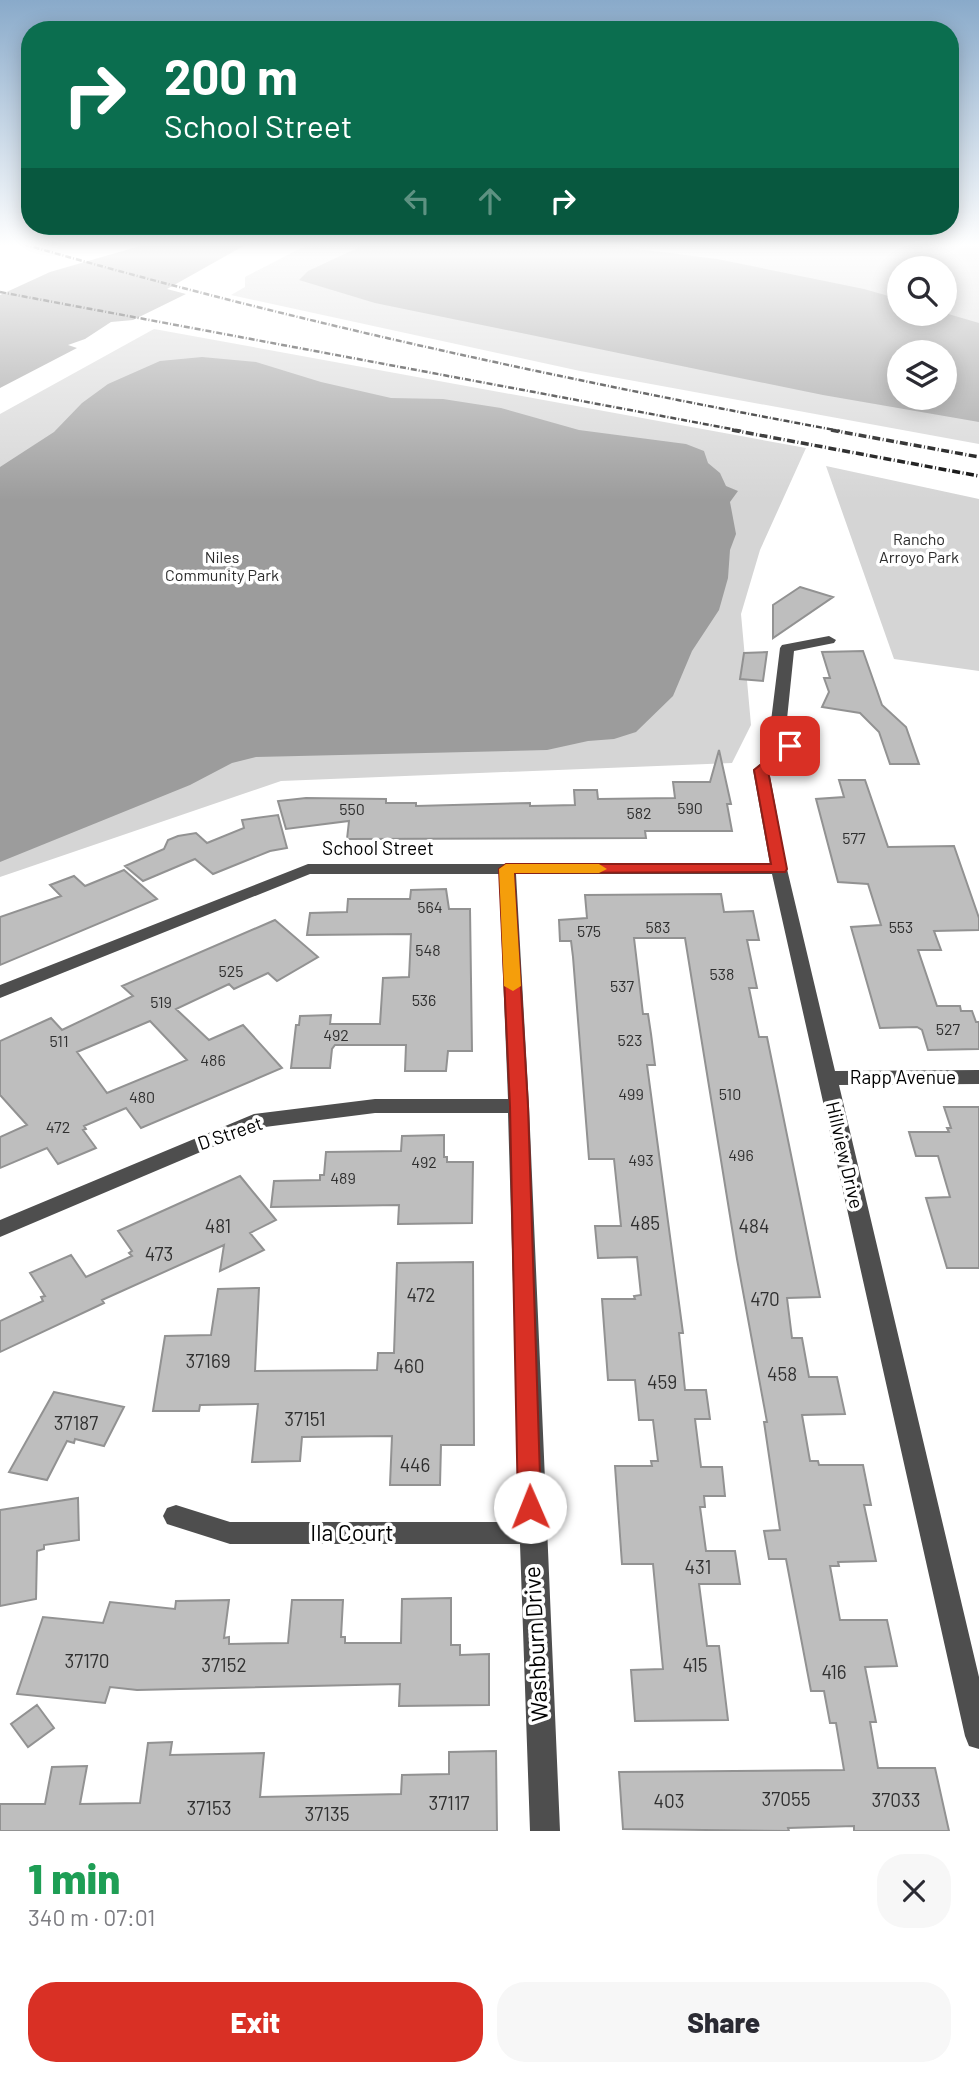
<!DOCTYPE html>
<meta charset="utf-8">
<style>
:root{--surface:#fff;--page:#f7f7f7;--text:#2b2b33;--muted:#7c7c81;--accent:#d93025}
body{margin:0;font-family:Barlow,sans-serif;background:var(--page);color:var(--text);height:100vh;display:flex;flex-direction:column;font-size:26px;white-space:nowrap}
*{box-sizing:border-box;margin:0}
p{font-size:23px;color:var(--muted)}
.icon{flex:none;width:38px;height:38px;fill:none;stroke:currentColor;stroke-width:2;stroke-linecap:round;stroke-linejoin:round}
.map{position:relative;height:1831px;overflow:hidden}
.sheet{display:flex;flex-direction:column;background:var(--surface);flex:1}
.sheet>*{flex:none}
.top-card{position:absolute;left:21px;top:21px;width:938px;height:214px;border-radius:28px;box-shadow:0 4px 18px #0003;background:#0b6e4f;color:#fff;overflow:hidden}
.fabs{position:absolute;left:887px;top:256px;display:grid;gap:14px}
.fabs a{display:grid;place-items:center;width:70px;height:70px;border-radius:50%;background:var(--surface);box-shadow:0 4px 18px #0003;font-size:35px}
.pin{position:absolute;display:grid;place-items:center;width:60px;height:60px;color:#fff;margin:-30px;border-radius:14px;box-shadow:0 4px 10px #0006}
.me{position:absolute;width:77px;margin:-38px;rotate:359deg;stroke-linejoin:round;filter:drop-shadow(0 0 5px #0008)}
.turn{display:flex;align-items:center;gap:24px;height:147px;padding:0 28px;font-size:32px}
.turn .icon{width:91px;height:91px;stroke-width:2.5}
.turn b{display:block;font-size:49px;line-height:60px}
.lanes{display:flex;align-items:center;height:66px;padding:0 28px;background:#0003;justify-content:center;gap:35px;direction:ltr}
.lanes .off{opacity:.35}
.round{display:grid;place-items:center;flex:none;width:74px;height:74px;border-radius:28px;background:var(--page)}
.overview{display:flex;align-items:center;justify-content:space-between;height:119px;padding:0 28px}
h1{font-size:42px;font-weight:800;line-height:52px;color:#1e9e55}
.button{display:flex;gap:14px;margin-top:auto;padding:14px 28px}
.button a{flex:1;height:80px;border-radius:28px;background:var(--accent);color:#fff;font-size:28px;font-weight:800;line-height:80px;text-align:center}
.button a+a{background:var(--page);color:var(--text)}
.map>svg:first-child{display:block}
</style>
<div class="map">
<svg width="979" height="1831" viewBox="0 0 979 1831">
<rect width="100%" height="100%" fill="#fff"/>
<path fill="#d5d5d5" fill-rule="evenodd" d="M309,244H979V444L580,371L231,295L245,287V277ZM900,268H945V313H900ZM900,352H945V397H900Z
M154,329L806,448L760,550L741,614L751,725L732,763L281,781L0,877V414Z
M826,466L979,499V671L894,659Z"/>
<path fill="#9c9c9c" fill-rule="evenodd" d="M147,244H247L167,289L186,294L133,320L111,322L85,339L68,345L77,348L0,388V295L50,272Z
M366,244H598L717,259L864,289L899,299L900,313H945L979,323V422L823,395L375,303L299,280L308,271ZM900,352H945V397H900Z
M202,357L256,362L321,382L391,398L443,399L501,408L579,430L686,444L704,451L708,463L720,473L726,486L738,491L730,502L736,534L730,550L728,578L719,610L692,651L673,696L636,732L614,739L588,741L547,750L256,757L232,763L190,785L0,862V467L54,432L82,403L108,384L160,361Z"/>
<path fill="#bebebe" stroke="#929292" stroke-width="2" fill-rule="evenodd" d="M800,587L833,597L773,638V605Z
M863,651L882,705L906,727L919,764H890L879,732L860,713L822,707L829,692L824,678H830L822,652Z
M767,652L763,681L740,679L744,653Z
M719,750L731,804H727L732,831H645L646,838L347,839L349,821L286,829L278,801L306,798L386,799V803H416V806L530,803V806L575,805L574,790H597L598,799L675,798L673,782H710Z
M839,780H865L888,847L954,846L979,918V930L934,931L941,950H918L937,1006H960L961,1011H972L976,1022H979V1049L928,1050L922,1030L917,1027L880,1028L851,927L881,925L868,884L838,882L816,799L844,797Z
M278,815L287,848L270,851L213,874L195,859L143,881L125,866L164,849L168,840L178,836L196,833L207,843L244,828L242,820Z
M124,870L157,899L0,965V917L61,896L50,885L74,876L85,886Z
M446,889L449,909H470L472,1051H448L446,1071H405L406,1045H335L332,1049L330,1068H291L296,1025H299L300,1016L331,1015L330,1024H380L383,978L409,977L411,934L307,935L310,913L347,912L348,899H410L411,890Z
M721,894L724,912L753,911L759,940H747L757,988H749L759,1037H767L820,1297L787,1298L792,1338H802L809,1377H837L845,1414L802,1415L810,1461H818L819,1465H863L871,1505H864L876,1561L838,1562L839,1566H830L840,1620H887L897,1666L865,1667L876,1722H870L878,1768H935L949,1831H854V1826L788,1828L789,1831L623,1829L619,1772L844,1770L836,1723H830L824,1691H811L786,1559H769L764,1531L780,1530L764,1422H767L737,1259L685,938H634L643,1014H648L651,1034L655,1065H647L683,1333H679L685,1390H706L710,1419H695L701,1467H722L725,1496H704L705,1507H700L706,1551H735L740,1584H699L707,1646H719L728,1720L635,1721L631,1670L663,1669L653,1564H622L615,1466H652L651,1461H658L653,1420H639L635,1380H608L602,1299H635L634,1296L641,1295L637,1257L598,1258L595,1226H621L614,1159H589L573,957L571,941H560L559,920L587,918L585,895Z
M275,920L318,957L277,981L268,973L234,989L229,984L176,1009L209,1040L243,1025L282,1068L141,1128L126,1108L84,1126L86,1129L83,1130L96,1148L58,1164L47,1148L0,1168V1137L27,1125L0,1095V1041L51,1018L62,1030L133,996L122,986ZM150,1021L187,1060L107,1093L77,1052Z
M944,1107H979V1268H947L926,1198L950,1197L938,1156H916L909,1132H949L947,1128H951Z
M444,1135V1157H447V1162H473L472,1223L398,1224L399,1205L271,1207L274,1181L320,1180V1175H324L326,1152L401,1151L402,1136Z
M240,1176L276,1220L250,1233L264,1250L220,1271L224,1245L102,1300L104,1303L0,1352V1321L43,1301L41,1297L45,1296L30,1273L71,1255L86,1277L132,1256L129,1253L132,1251L118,1231Z
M473,1262L474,1445H441L440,1485H390L392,1436L302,1437L300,1461L252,1462L258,1404L200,1405L199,1411H153L165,1336L211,1335L218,1289L259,1288L255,1371L377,1370L378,1353H394L397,1263Z
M54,1392L124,1407L104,1446L75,1439L74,1443L67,1441L47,1480L9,1472Z
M78,1498L79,1540L44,1545V1549L37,1551L36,1599L0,1606V1510Z
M451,1598V1645H460V1655L489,1654V1705L399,1706L400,1684L137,1690L110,1687L105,1703L17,1694L43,1617L103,1623L110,1602L175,1609L176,1601L229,1600L224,1638L229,1637V1644L288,1643L292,1600H343L341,1637H345V1643H401L402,1599Z
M37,1705L54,1728L28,1747L11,1724Z
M172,1742L170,1755L264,1753L260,1797L401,1794L402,1775L449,1774V1752L496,1751L497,1831H0V1804H45L52,1767L87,1766L80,1804L140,1803L148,1743Z"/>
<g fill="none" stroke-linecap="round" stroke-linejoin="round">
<path fill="#4e4e4e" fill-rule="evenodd" d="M829,636L836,640L834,643L794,651L787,719L813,739L769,771L787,869L835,1071L979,1070V1084L839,1085L979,1677V1749L969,1746L965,1736L772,874H516L529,1106L560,1831H530L520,1544H230L167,1524L163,1516L167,1508L176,1505L230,1522H520L508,1113H375L257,1128L0,1237V1220L254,1114L375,1099H508L499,874H310L0,998V985L308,864H770L753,770L785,743L794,738L771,721L780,648L782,645Z"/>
<path stroke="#000" stroke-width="2.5" stroke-dasharray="6 2 1 2" stroke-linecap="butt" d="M23,244C292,322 565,380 840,431
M0,292L742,431"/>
<path stroke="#000" stroke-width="3.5" stroke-dasharray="8 2.5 1 2.5" stroke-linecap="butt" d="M732,430L979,476
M831,430L979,457"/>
</g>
<linearGradient id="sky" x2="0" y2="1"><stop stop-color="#89aaca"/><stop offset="0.49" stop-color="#fff"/><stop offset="1" stop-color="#fff" stop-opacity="0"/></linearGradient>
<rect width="979" height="500" fill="url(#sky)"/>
<path fill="#d93025" stroke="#8d1f18" stroke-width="2" d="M790,741L797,746L795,749L768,771L787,869L785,872L514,873L528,1106L541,1507L538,1514L530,1516L522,1514L518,1507L510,1106L499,869L506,864H771L754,770Z"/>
<path fill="#f59e0b" d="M506,864H599L607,869L599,873H514L521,986L513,991L504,986L499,869Z"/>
<g text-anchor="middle" stroke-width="7" stroke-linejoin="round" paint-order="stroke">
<g font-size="16" fill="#2c2c2c" stroke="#fff">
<text x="919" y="545">Rancho<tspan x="919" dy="18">Arroyo Park</tspan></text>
<text x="222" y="563">Niles<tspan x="222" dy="18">Community Park</tspan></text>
</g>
<g font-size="16" fill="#303030">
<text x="690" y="814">590</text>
<text x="352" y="815">550</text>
<text x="639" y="819">582</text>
<text x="854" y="844">577</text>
<text x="430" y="913">564</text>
<text x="658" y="933">583</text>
<text x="901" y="933">553</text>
<text x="589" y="937">575</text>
<text x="428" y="956">548</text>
<text x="231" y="977">525</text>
<text x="722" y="980">538</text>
<text x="622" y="992">537</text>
<text x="424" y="1006">536</text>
<text x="161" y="1008">519</text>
<text x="948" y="1035">527</text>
<text x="336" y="1041">492</text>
<text x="630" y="1046">523</text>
<text x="59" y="1047">511</text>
<text x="213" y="1066">486</text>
<text x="631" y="1100">499</text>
<text x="730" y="1100">510</text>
<text x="142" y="1103">480</text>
<text x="58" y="1133">472</text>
<text x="741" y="1161">496</text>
<text x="641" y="1166">493</text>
<text x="424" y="1168">492</text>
<text x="343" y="1184">489</text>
</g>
<g font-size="19" fill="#000" stroke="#fff">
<text x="378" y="855">School Street</text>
<text x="903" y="1084">Rapp Avenue</text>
<text transform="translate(230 1133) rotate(-19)" y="7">D Street</text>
<text transform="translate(845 1155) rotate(77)" y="7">Hillview Drive</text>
</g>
<g font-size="19" fill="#303030">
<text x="645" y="1230">485</text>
<text x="218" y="1233">481</text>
<text x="754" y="1233">484</text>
<text x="159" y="1261">473</text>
<text x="421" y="1302">472</text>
<text x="765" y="1306">470</text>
<text x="208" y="1368">37169</text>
<text x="409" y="1373">460</text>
<text x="782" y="1381">458</text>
<text x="662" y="1389">459</text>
<text x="305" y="1426">37151</text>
<text x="76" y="1430">37187</text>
<text x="415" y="1472">446</text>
<text x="698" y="1574">431</text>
<text x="87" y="1668">37170</text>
<text x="224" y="1672">37152</text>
<text x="695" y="1672">415</text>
<text x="834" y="1679">416</text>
<text x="786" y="1806">37055</text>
<text x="896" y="1807">37033</text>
<text x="669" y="1808">403</text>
<text x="449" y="1810">37117</text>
<text x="209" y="1815">37153</text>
<text x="327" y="1821">37135</text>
</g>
<g font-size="23" fill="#000" stroke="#fff">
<text x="352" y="1541">Ila Court</text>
<text transform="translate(536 1644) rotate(-93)" y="8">Washburn Drive</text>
</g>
</g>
</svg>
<div class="fabs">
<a><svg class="icon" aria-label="search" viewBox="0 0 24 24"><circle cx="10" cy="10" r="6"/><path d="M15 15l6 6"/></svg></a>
<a><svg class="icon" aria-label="layers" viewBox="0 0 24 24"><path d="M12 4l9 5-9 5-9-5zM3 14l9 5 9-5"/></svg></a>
</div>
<div class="pin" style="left:790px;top:746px;background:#d93025"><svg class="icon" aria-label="arrive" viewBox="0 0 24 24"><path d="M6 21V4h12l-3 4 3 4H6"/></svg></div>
<svg class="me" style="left:530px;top:1507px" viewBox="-20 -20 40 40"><circle r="19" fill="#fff"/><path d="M0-13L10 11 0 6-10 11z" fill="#d93025"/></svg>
<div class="top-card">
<div class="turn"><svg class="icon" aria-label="right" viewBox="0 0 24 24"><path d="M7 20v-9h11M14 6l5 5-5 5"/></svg><div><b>200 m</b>School Street</div></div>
<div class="lanes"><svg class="icon off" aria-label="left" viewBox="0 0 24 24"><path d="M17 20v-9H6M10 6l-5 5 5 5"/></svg><svg class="icon off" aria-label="ahead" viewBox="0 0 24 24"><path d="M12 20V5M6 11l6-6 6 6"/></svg><svg class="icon" aria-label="right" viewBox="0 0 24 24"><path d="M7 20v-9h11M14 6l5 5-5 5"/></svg></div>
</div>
</div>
<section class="sheet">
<div class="overview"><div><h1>1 min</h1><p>340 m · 07:01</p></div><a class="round"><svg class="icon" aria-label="close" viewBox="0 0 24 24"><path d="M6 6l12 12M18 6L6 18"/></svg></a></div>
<div class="button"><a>Exit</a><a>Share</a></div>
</section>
